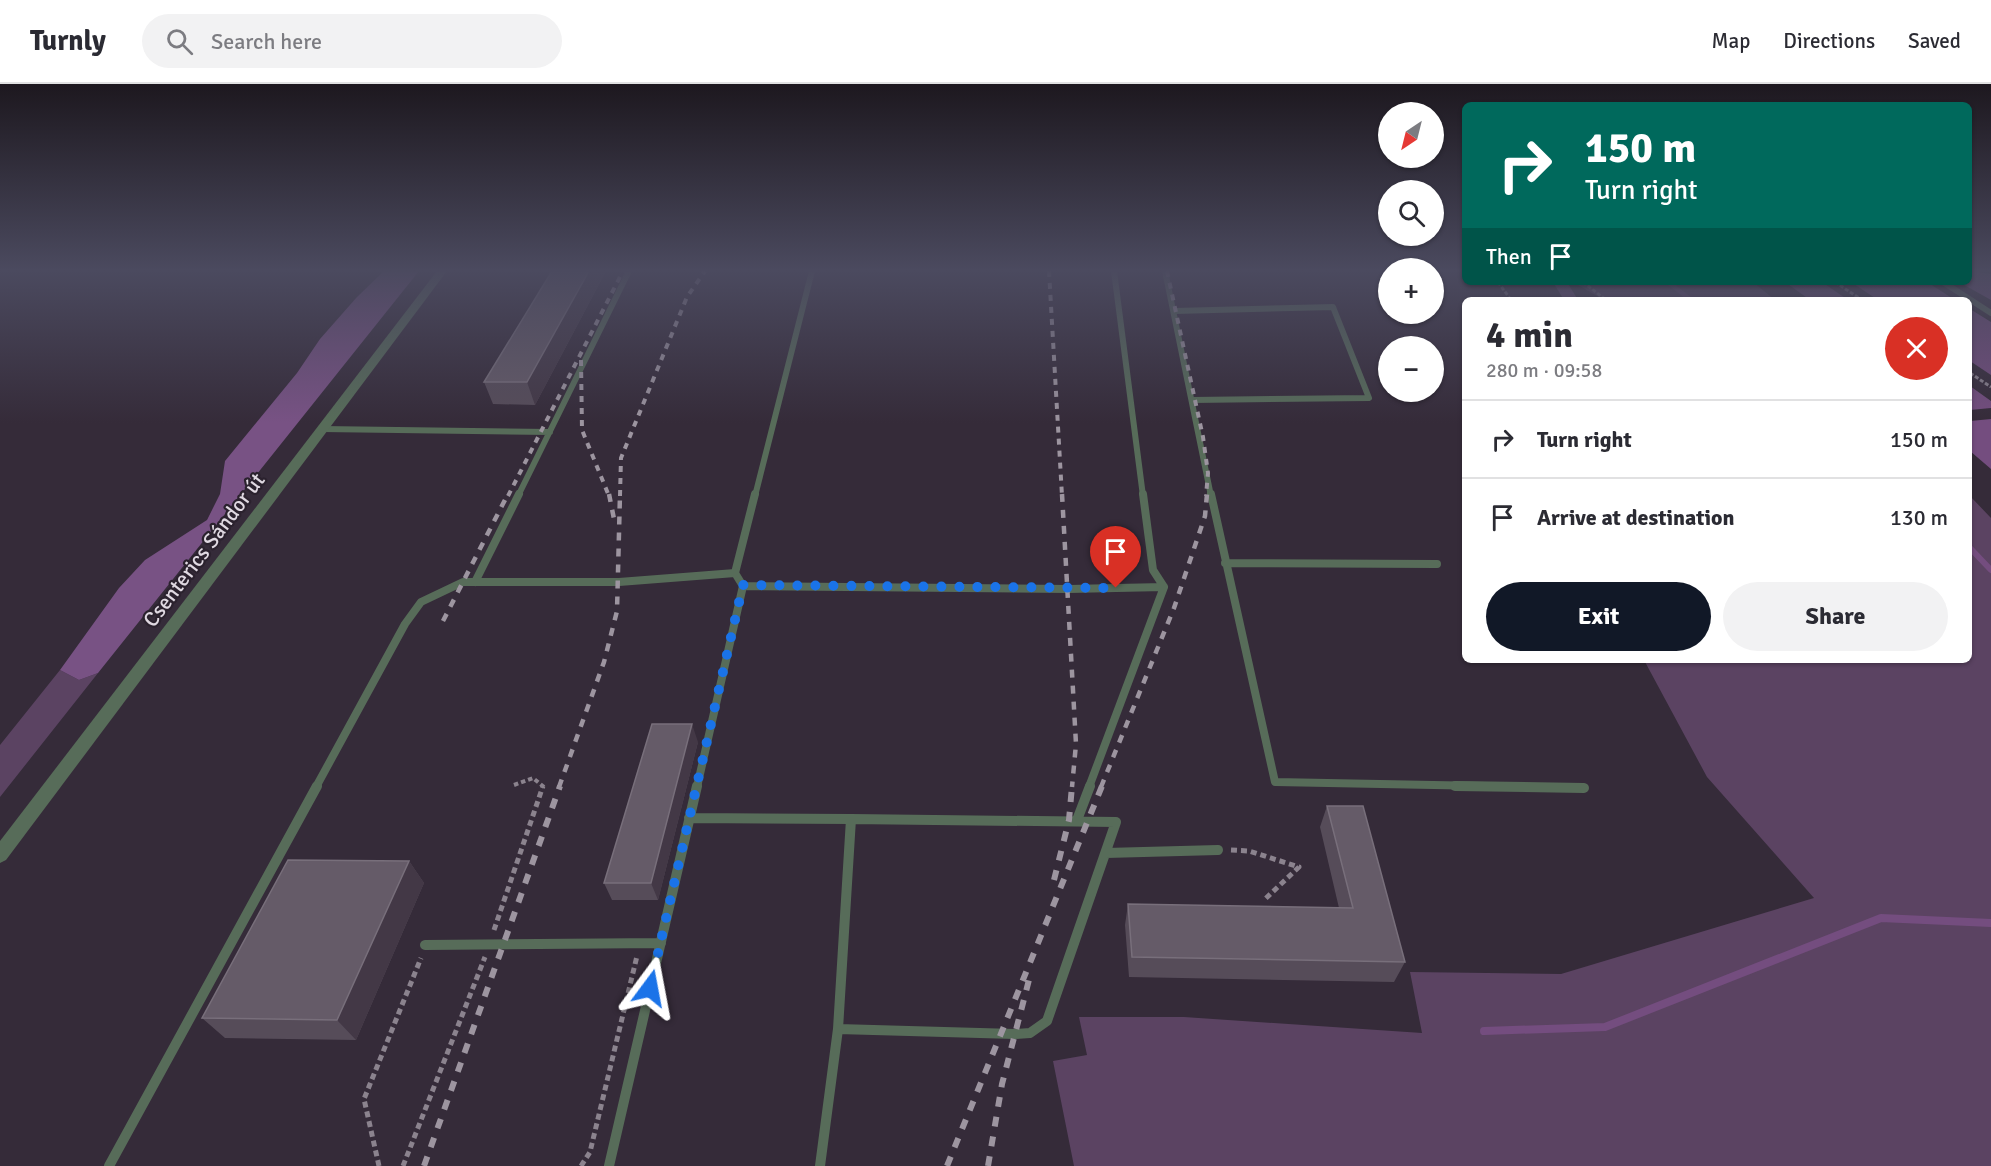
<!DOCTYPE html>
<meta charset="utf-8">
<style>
:root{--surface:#fff;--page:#f2f2f3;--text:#2b2b33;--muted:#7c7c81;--line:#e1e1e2;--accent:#111827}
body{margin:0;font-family:Signika,sans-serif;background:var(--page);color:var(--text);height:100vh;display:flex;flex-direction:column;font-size:22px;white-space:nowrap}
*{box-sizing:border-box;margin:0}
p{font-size:20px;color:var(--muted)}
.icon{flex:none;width:33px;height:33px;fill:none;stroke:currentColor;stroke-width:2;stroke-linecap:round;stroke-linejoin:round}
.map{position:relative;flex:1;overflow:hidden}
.details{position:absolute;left:1462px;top:213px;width:510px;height:366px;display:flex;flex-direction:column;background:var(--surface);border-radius:9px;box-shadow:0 2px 4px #0004}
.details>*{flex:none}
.banner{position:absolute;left:1462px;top:18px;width:510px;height:183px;border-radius:9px;box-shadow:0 2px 4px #0004;background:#00695c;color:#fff;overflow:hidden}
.needle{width:39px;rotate:215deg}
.tools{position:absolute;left:1378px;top:18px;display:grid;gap:12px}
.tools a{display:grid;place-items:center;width:66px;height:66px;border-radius:50%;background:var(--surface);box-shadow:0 2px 4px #0004;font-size:30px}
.pin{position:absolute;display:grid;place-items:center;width:51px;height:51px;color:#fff;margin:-62px -26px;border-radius:50% 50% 50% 0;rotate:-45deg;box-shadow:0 0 6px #0007}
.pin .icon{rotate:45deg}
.me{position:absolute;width:66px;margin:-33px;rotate:13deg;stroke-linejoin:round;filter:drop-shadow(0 0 4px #0008)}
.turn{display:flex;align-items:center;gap:21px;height:126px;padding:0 24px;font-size:27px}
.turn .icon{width:78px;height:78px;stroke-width:2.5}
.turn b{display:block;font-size:42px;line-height:51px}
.then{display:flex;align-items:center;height:57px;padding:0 24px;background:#0003;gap:12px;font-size:22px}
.round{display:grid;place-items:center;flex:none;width:63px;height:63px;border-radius:32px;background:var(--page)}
.overview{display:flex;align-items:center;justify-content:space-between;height:102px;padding:0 24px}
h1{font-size:36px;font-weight:700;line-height:45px}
.primary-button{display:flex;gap:12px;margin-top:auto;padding:12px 24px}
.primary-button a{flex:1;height:69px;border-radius:36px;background:var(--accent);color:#fff;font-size:24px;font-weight:700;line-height:69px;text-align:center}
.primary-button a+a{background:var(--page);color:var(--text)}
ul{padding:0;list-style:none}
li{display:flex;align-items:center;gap:18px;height:78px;padding:0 24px;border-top:2px solid var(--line)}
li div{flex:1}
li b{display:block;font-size:22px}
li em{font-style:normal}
header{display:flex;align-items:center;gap:36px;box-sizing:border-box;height:84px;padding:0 30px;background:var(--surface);border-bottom:2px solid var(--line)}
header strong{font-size:28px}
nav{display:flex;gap:33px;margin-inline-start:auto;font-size:21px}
.search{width:420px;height:54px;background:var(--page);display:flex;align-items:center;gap:15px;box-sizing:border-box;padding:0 21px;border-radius:33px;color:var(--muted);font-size:22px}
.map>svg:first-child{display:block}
</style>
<header>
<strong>Turnly</strong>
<div class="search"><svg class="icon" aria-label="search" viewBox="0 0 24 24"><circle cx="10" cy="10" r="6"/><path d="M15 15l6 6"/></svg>Search here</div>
<nav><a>Map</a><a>Directions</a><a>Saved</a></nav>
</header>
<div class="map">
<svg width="1991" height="1082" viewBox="0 0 1991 1082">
<rect width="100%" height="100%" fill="#352b39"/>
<path fill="#5b4362" d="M1573,198H1753L1775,216H1604Z
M1970,412L1991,434V1082H1074L1053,977L1087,971L1079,933H1184L1422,949L1410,888L1561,890L1814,814L1707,693L1644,576H1970Z
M60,586L79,596L98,589L0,713V661Z"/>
<path fill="#785284" d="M384,187H419L98,589L79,596L60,586L119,504L145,476L207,436L220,410L225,377L297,289L320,255L357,213Z"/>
<path fill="#744d7f" d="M1970,187L1991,190V216L1959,198H1970Z
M1785,198H1822L1848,216H1810Z
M1851,198H1927L1955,216H1878Z
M1970,225L1991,238V291L1970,277Z
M1970,302L1991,317V324L1970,326Z
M1991,335V385L1970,367V337Z"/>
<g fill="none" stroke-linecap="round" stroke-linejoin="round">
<path stroke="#744d7f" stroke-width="4.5" d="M1668,198L1691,216"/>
<path stroke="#744d7f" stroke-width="6" d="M1970,464L1991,486"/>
<path stroke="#744d7f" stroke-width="8" d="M1484,947L1605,943L1881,834L1991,839"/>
<path fill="#744d7f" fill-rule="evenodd" d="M1553,198H1567L1578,216H1564Z"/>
<path stroke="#8b838e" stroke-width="3" stroke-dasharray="4 2" stroke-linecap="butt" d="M1498,198L1511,216
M1583,198L1606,216
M1835,198L1862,216
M1970,289L1991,303"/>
<path stroke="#8b838e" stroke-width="4" stroke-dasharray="4.5 3" stroke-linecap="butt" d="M514,701L533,694L544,703"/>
<path stroke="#8b838e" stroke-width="5" stroke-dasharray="6 4" stroke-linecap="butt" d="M1231,766L1249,767L1299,783L1264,816
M494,846L543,702
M379,1082L364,1015L421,874
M403,1082L485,873
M581,1082L590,1068L637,872"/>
<path stroke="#576c59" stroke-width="6" d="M1114,187L1143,412
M1165,187L1211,412
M1943,198L1991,229
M1174,227L1333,223L1369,314L1192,316
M322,345L550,348
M518,412L629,187
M755,412L812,187"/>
<path stroke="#576c59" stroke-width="8" d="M1211,410L1275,698L1533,703
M1225,479L1437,480
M475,498L519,410
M743,502L1069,505L1164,503L1153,486L1143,410
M316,703L405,540L421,518L463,498H619L735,489
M697,703L743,502L735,489L755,410
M1089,703L1164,503"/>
<path stroke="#576c59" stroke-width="10" d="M1455,702L1584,704
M689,734L851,735L838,945L820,1082
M1077,736L1090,702
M1106,769L1218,766
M425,861L661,859
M838,945L1015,950L1030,949L1047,937L1116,738L851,735
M109,1082L317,702
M609,1082L697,702"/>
<path fill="#576c59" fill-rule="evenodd" d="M437,187H447L6,776L0,779V757Z"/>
<path stroke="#9d95a0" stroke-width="4" stroke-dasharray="6 6" stroke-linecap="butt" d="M1049,187L1062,412
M1167,187L1203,353L1208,389L1206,412
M581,276L582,346L609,412
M508,412L623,187
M620,412L621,374L687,213L705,187"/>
<path stroke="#9d95a0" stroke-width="4.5" stroke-dasharray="8 8" stroke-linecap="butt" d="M609,410L614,435
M1062,410L1076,660L1072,703
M443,537L508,410
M559,703L604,578L617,527L620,410
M1101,703L1174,524L1205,432L1207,410"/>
<path stroke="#9d95a0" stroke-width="6" stroke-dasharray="10 10" stroke-linecap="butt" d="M1054,796L1069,736L1072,702
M424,1082L560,702
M947,1082L1102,702
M988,1082L1002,1000L1030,892"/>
</g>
<path fill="#564c59" d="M552,187H606L535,321L493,320L484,298Z
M698,658L658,816H612L604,799Z
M1327,722L1405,878L1394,898L1129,893L1125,841L1128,820L1339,824L1320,743Z
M409,777L424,799L356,956L225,954L202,934Z"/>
<path fill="#433846" d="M589,187H606L535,321L527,298Z
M692,640L698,658L658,816L651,799Z
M409,777L424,799L356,956L337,936Z"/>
<path fill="#655b68" stroke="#786f7b" stroke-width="1.5" d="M552,187H589L527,298H484Z
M652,640H692L651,799H604Z
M1327,722H1363L1405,878L1132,873L1128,820L1353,824Z
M288,776L409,777L337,936L202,934Z"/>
<linearGradient id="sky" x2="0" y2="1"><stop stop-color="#1d181f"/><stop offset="0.55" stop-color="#4b4a5f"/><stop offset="1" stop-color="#4b4a5f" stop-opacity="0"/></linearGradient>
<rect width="1991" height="339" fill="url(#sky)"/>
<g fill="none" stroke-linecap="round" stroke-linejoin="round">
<path stroke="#1a73e8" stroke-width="10" stroke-dasharray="0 18" d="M650,904L743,501L1116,504"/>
</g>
<g text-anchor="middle" stroke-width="4.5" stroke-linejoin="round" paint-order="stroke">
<g font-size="21" fill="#e0d9e2" stroke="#2b222e">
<text transform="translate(204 466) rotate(-53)" y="7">Csenterics Sándor út</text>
</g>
</g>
</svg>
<div class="tools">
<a><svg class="needle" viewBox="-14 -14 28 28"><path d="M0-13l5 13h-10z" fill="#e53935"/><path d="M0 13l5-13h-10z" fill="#7c7c81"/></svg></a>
<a><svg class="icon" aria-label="search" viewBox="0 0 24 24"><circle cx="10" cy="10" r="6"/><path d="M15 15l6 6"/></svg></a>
<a>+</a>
<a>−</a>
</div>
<div class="pin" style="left:1116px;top:504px;background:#d93025"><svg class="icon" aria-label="arrive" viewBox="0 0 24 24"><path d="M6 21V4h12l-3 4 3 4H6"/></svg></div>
<svg class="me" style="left:650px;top:904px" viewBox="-20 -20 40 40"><path d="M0-17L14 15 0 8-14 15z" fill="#1a73e8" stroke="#fff" stroke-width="4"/></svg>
<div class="banner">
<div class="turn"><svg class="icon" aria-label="right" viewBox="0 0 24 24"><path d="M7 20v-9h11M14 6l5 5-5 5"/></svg><div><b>150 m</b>Turn right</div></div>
<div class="then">Then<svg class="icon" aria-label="arrive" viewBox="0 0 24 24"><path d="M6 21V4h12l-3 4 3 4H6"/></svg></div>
</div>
<section class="details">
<div class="overview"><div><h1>4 min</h1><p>280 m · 09:58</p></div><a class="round" style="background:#d93025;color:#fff"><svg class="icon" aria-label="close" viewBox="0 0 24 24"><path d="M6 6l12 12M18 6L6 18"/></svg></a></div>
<ul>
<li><svg class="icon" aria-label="right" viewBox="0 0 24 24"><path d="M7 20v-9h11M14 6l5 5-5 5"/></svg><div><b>Turn right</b></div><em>150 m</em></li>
<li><svg class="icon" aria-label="arrive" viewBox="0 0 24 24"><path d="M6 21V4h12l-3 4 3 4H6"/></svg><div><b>Arrive at destination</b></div><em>130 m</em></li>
</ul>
<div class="primary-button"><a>Exit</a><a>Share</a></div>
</section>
</div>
